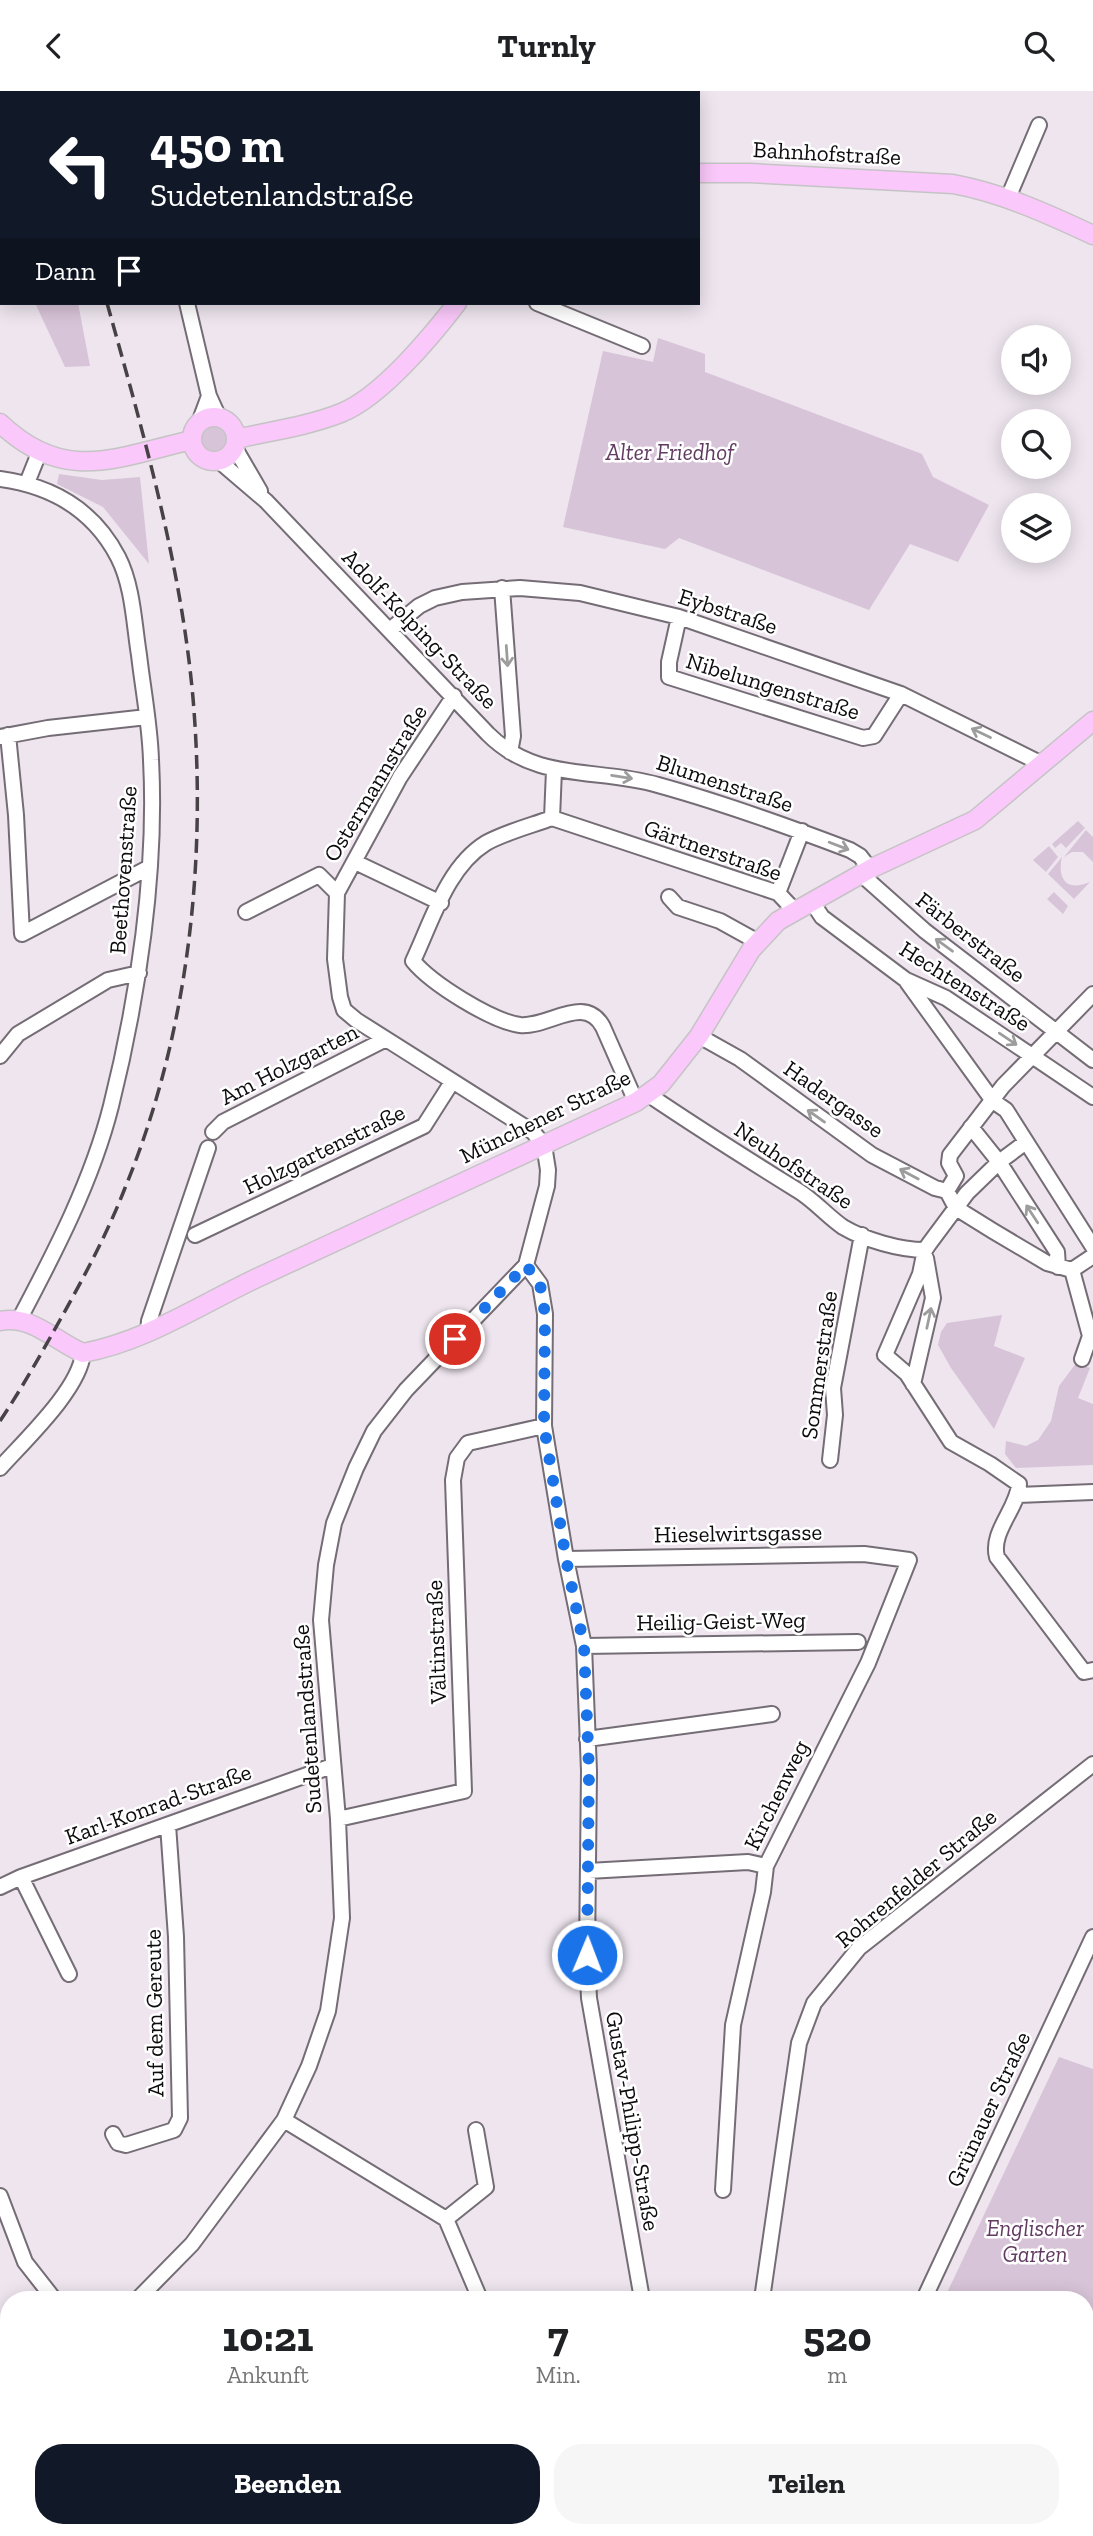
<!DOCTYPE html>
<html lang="de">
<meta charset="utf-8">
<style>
:root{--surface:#fff;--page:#f6f6f6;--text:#202124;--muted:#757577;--accent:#111827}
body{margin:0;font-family:"Zilla Slab",serif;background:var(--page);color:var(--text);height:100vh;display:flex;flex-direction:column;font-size:26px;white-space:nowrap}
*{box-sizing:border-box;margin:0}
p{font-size:23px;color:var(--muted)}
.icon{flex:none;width:38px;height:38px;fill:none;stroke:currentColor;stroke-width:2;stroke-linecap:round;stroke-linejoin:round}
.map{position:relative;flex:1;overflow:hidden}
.details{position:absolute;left:0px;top:2200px;width:1094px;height:247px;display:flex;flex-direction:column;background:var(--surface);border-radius:28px 28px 0 0;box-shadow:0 4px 18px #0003}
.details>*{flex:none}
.hud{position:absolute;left:0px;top:0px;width:700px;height:214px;box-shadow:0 4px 18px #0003;background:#111827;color:#fff;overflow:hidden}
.buttons{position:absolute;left:1001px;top:234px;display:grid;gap:14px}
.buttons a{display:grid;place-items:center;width:70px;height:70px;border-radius:50%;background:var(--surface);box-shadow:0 4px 18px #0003;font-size:35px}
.pin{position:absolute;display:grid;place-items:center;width:60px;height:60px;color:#fff;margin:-30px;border:4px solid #fff;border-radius:50%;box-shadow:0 2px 7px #0007}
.me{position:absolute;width:77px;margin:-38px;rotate:1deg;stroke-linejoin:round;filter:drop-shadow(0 0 5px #0008)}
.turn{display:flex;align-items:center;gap:24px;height:147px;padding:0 35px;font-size:32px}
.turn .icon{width:91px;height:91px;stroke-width:2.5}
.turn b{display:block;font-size:49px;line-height:60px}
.then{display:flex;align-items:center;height:66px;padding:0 35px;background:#0003;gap:14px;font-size:26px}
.eta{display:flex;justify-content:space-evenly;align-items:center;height:119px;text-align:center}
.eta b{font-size:42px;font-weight:800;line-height:49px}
.action{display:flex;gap:14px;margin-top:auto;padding:14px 35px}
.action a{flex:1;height:80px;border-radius:28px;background:var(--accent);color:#fff;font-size:28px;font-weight:800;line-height:80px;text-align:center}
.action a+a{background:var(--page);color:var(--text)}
header{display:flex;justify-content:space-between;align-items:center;height:91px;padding:0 35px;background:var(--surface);font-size:32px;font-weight:800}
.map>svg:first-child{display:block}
</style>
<header><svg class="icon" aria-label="back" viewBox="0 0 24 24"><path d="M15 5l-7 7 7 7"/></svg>Turnly<svg class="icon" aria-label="search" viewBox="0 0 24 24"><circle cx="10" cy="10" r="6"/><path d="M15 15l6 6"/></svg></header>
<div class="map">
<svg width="1093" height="2445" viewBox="0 0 1093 2445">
<rect width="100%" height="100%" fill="#eee5ee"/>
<path fill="#d8c4d8" d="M35,212H78L90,275L65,276Z
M658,247L705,263V281L922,363L933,386L989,414L958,471L910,453L869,519L679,447L665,458L563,436L603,260L653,271Z
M201 348a13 13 0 1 1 26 0a13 13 0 1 1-26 0Z
M59,383L102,389L140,386L149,473L103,416L57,393Z
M1078,730L1085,737L1066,757L1061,752L1055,757L1052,753Z
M1086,739L1093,746V771L1083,761H1072L1064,766Z
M1049,755L1058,766L1046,781L1033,769Z
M1062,766C1057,788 1066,801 1090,791L1074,808L1048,783Z
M1054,801L1068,815L1063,823L1047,808Z
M1002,1224L994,1255L1025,1267L994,1338L951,1277L938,1254L941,1241L947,1232Z
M1077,1271L1090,1277L1078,1307L1093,1313V1374L1016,1377L1005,1363L1006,1350L1026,1355L1038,1349L1051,1330L1059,1295Z
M1059,1966L1093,1978V2445H833L836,2438H1085V2208H944Z"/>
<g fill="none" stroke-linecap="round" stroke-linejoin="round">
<g stroke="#756d75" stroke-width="18">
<path id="minor" d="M142,0V2
M331,0L336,2
M394,2L395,0
M568,2L569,0
M1008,107L1039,34
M187,212L209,305L219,327
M537,212L642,255
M199,332L209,305
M235,357L260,400
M219,370L266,410L488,643C537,692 596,676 658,694C723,712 787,735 850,759L860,765L870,778
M0,388C52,395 93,418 118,466C133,495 134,533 139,564C143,599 150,634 151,669C157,781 138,907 111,1015C92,1090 55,1161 19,1229
M27,392L39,362
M502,497L513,645L510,661
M679,526L669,571V586L863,647L874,645L901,603
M391,538L419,515L435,507L462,501L520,497L580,502L679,526L901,603L1042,673
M8,644L16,724L22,843L148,777
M0,646L48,637L147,626
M552,727C530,735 506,741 486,752C447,776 432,830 413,870C431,892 491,930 520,934C548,937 585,902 603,936L636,1011
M552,727L778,802L795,820
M552,727L554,679
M355,771L441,812
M862,784L925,840L1093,969
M778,802L802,740
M669,806L678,816L720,830L758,851
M812,811L822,826L906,889L946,907L1093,1006
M246,821L319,784L337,802
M907,891L993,1010L1006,1019L1093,1156
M1093,903L1003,995L950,1064L949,1072L956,1085L947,1100L956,1117L993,1140L1047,1172L1072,1179L1093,1165
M699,945L740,968L872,1064L935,1097L947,1100
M0,965L18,943L108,889L139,882
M649,1004C698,1037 747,1068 797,1099C814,1109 827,1125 843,1136C865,1149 900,1159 925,1159
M971,1036L999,1071L1057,1161L1058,1176
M213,1041L223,1031L386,948
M1026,1051L999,1071L967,1102L929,1153L925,1159L920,1183L885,1264L907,1283L951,1351L990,1373L1019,1393C1018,1417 990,1441 997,1466L1084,1581L1093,1579
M195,1144L424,1035L452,991
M526,1174L540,1193L545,1223L544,1335L566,1468L584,1555L589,1680L587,1864L589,1907L642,2208
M1072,1179L1090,1245L1082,1268
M148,1242L149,1230L208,1057
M913,1293L933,1207L926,1167
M830,1369L835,1324L833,1297L862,1144
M0,1377C24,1350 80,1298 83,1262
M1018,1404L1093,1401
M566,1468L864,1463L909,1469L868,1572L766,1775L763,1801L733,1934L723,2099
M584,1555L858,1551
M587,1648L772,1623
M338,1728L464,1700L453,1389L457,1367L468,1352L544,1335
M588,1780L748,1771L766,1775
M21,1786L69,1883
M0,1796L21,1786L332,1675
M284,2029L446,2128L486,2096L476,2039
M113,2043L118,2052L126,2054L174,2039L180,2027L176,1846L168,1734
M0,2105L25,2171L54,2208
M446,2128L480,2208
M138,2208L192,2153L284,2029L309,1975L328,1920L342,1827L338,1728L321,1529L326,1474L334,1432L356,1377L374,1340L406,1299L526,1174L547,1095L548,1079L544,1054L533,1041L356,929L344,919L340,906L335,868L337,802L400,686L454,605
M762,2208L799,1952L814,1912L859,1857L1093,1673
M924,2208L1093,1846
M0,2343L9,2334
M352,2438L361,2445
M593,2438L594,2445
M681,2438L683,2445
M161,2445L164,2438
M326,2445L329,2438
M519,2445L532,2438
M737,2445L738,2438
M812,2445L816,2438"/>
</g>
<g stroke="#c5c4c5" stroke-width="21">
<path id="major" d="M698,82H750L953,93C1002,102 1048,123 1093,144
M192 348a22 22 0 1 1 44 0a22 22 0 1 1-44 0Z
M0,332C65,394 117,366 192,349
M236,348C271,340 308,335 341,322C381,306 431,246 457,212
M0,1230C31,1223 56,1251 83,1262C147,1250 201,1213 259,1186C385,1128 511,1070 636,1011L661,993L699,945L751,859L778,830L870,778L975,729L1093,630"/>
</g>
<use href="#minor" stroke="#fff" stroke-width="14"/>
<use href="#major" stroke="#fac8fa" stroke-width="18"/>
<path stroke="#464246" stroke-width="3.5" stroke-dasharray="14 7" stroke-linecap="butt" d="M54,0V2
M0,1330C22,1297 41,1263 60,1229C84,1186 107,1143 125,1097C188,944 207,772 193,607C181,473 143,341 107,212"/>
</g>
<defs><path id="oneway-shaft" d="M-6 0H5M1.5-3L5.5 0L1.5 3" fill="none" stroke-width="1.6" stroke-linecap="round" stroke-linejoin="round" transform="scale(1.75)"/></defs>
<g stroke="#9e9d9e">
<use href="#oneway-shaft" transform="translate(507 565) rotate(86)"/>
<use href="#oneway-shaft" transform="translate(981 642) rotate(-154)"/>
<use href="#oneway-shaft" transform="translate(622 686) rotate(9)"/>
<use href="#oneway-shaft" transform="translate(839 755) rotate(21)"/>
<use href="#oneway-shaft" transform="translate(944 854) rotate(-144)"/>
<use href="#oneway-shaft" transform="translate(1008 948) rotate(34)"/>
<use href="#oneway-shaft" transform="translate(816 1025) rotate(-145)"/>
<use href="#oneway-shaft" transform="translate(909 1083) rotate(-152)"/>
<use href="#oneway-shaft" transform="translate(1032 1123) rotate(-123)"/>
<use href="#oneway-shaft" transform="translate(929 1227) rotate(-78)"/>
</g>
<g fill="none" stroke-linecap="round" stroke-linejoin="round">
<path stroke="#1a73e8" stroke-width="12" stroke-dasharray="0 21.6" d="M455,1248L526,1174L540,1193L545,1223L544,1335L566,1468L584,1555L589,1679L587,1864"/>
</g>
<g text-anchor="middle" stroke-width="5" stroke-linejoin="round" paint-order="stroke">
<g font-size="23" fill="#0d0b0d" stroke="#fff">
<text transform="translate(827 62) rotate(3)" y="8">Bahnhofstraße</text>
<text transform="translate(728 520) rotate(18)" y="8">Eybstraße</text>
<text transform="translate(420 538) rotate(46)" y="8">Adolf-Kolping-Straße</text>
<text transform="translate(773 595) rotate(17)" y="8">Nibelungenstraße</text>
<text transform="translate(375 692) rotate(-59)" y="8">Ostermannstraße</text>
<text transform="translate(725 692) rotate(18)" y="8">Blumenstraße</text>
<text transform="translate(713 759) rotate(19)" y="8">Gärtnerstraße</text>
<text transform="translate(123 779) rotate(-86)" y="8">Beethovenstraße</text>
<text transform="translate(971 846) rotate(38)" y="8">Färberstraße</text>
<text transform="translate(965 895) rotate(32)" y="8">Hechtenstraße</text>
<text transform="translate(289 973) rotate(-27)" y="8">Am Holzgarten</text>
<text transform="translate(834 1008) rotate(35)" y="8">Hadergasse</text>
<text transform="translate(545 1025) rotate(-26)" y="8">Münchener Straße</text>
<text transform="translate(324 1058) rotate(-26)" y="8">Holzgartenstraße</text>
<text transform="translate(794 1074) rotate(34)" y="8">Neuhofstraße</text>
<text transform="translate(819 1274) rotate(-82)" y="8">Sommerstraße</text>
<text transform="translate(738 1442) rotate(-1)" y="8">Hieselwirtsgasse</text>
<text transform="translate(721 1530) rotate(-1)" y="8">Heilig-Geist-Weg</text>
<text transform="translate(436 1551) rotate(-92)" y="8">Vältinstraße</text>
<text transform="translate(307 1628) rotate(-94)" y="8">Sudetenlandstraße</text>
<text transform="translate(776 1704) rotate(-64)" y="8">Kirchenweg</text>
<text transform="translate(158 1713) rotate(-20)" y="8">Karl-Konrad-Straße</text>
<text transform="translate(916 1787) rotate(-40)" y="8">Rohrenfelder Straße</text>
<text transform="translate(154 1922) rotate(-91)" y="8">Auf dem Gereute</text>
<text transform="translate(988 2018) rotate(-65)" y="8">Grünauer Straße</text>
<text transform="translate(633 2030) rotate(80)" y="8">Gustav-Philipp-Straße</text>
</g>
<g font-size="23" font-style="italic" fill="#613b61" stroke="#fff">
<text x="670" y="369">Alter Friedhof</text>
<text x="1035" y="2145">Englischer<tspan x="1035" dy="26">Garten</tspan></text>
</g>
</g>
</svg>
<div class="buttons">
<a><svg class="icon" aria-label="sound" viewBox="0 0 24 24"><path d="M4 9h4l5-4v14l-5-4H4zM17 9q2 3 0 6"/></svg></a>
<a><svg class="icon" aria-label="search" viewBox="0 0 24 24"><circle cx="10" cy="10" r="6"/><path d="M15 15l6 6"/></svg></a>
<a><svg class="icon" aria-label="layers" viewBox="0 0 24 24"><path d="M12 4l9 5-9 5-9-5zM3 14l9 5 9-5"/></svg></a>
</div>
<div class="pin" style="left:455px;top:1248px;background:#d93025"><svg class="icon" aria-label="arrive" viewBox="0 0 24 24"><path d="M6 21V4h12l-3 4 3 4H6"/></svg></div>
<svg class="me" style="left:587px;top:1864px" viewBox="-20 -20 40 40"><circle r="17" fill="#1a73e8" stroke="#fff" stroke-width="3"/><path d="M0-11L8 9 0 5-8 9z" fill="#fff"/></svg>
<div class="hud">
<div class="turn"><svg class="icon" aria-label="left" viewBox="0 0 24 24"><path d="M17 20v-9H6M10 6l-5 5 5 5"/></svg><div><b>450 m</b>Sudetenlandstraße</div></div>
<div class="then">Dann<svg class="icon" aria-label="arrive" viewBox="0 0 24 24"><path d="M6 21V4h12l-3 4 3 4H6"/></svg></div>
</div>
<section class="details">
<div class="eta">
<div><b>10:21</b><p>Ankunft</p></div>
<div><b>7</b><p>Min.</p></div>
<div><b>520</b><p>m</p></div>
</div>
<div class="action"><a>Beenden</a><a>Teilen</a></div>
</section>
</div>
